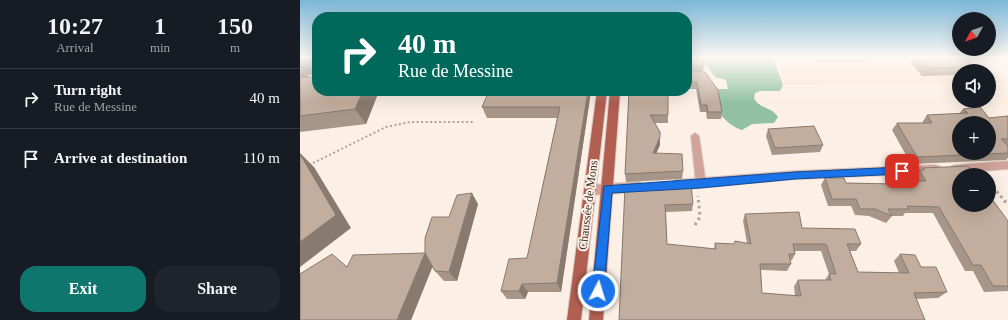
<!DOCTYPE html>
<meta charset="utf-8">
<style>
:root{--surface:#171b24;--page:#20242c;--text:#f1f3f6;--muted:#9ea1a6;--line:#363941;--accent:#0f766e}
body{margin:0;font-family:Georgia,serif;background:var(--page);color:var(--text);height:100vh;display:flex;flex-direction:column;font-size:15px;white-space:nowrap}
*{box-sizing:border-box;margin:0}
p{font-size:13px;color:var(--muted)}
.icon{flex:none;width:22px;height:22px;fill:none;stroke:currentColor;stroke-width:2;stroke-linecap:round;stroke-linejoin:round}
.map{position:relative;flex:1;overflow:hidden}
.side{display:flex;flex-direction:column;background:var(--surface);width:300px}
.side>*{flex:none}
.top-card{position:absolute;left:12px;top:12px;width:380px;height:84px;border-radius:16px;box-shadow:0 4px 16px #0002;background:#00695c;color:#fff;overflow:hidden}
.needle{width:26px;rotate:230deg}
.fabs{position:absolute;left:652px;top:12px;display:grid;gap:8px}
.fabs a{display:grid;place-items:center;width:44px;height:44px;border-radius:50%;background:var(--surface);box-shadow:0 4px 16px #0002;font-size:20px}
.pin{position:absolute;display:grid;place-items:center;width:34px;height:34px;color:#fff;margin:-17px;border-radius:8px;box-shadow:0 2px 6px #0006}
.me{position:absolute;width:44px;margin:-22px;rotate:5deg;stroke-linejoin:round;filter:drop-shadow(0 0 3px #0008)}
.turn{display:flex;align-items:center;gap:14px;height:84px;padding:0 20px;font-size:18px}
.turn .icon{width:52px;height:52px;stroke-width:2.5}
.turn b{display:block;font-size:28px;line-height:34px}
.eta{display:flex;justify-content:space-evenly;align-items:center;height:68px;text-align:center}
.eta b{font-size:24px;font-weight:700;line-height:28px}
.primary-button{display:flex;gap:8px;margin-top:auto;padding:8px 20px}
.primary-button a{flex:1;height:46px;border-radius:16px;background:var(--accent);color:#fff;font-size:16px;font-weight:700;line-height:46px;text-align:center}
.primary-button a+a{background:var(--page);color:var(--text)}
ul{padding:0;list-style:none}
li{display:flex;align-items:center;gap:12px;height:60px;padding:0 20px;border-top:1px solid var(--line)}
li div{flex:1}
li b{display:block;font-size:15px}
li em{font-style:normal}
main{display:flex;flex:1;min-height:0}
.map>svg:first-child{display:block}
</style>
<main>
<section class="side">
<div class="eta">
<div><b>10:27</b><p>Arrival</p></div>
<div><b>1</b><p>min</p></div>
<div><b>150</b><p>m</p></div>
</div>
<ul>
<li><svg class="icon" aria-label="right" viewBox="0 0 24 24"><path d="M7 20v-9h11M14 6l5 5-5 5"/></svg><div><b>Turn right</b><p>Rue de Messine</p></div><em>40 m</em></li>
<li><svg class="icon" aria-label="arrive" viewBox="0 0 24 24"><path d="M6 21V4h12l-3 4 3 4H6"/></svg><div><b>Arrive at destination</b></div><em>110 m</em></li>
</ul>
<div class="primary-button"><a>Exit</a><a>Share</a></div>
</section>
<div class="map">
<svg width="708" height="320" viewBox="0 0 708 320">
<rect width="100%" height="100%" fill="#fcefe5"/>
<path fill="#fce5d4" d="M476,58H677L705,82L689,83V71H659V83L485,85Z"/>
<path fill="#91c1a1" d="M401,58H473L483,85L480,91H460L455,93L454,98C459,109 471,106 478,117L474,123L452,124L442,130C423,124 414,105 404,89H428L426,80L415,77Z"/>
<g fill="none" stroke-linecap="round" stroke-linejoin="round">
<g stroke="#d9cdc3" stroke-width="2">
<path id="service" d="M395,133L399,136L406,184L404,187H398L396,184L391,136Z"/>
</g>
<g stroke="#d9cdc3" stroke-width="2">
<path id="minor" d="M708,161V169L656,173L652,172L650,169L652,166L656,165Z
M635,165L639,166L641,169L639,172L635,173L495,179L376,190L372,188L370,185L372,182L376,180L495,171Z
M339,182L343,184L345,187L343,190L339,192L290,195L286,193L284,190L286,187L290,185Z"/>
</g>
<g stroke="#d9cdc3" stroke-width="2">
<path id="primary" d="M297,91H307L281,320H267Z
M310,91H320L303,320H289Z"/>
</g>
<path stroke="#ada29a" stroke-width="2" stroke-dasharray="2 2.5" stroke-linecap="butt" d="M9,165L86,127L110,122H174"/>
<path stroke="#ada29a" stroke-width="3" stroke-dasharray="2.5 3.5" stroke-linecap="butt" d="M689,182L708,205
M395,225L400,217L398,196"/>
<use href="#service" fill="#d2a39a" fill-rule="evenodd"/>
<use href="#minor" fill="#d2a39a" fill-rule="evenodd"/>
<use href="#primary" fill="#b15f51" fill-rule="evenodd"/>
</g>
<path fill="#a79688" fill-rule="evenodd" d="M0,58H17V74L7,75L9,77L79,91L66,124L0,132Z
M387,58L404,66L403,72L422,112L421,119H407L406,112H400L396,89H387Z
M515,58H571L569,62H517Z
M614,58H669V63L672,67L669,71H659V75L622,76L611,63Z
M291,91L261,292H228L225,299H207L201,291L227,258L257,118H187L182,107Z
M329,91L368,115V123H354L360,145L356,153L383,171L382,179L326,182L325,174Z
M663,109L689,118L708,116V146H707H708V158L706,160L611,164L592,130L597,123H622L627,115L659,114Z
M468,129L523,145L520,152L472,155L466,136Z
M623,168L708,221V291L684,292L673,271H665L633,213H605L603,216H592L586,223L569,216L555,215L551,206H528L521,185L525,178L546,183L592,184L594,181H616L613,177L619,170H621Z
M325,187L393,204L392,211L366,212L367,244L414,249L415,243L434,244L435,241L447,243L443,221L445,214L502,228L561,244L556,251H550L558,272L599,273L594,261L600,254L621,267L647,292L638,298L616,299L319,320ZM495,251H521L529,274L525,280H498L494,286L495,296L462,293L461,270L487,271L491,264L490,260H492L495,254Z
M178,204L157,281H144L135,271L132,267L111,320H0L47,267L125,253L149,217Z"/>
<path fill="#887a6f" d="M10,58H17V74L7,61Z
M6,59L17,74L7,75L14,83L0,85V60Z
M63,91H79L66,124L55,109Z
M288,91H291L261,292L257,283Z
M360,137V145L353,161V153Z
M0,153L14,167L51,228L0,267Z
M172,193L178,204L157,281L149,272Z
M125,253L134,263L111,320H97Z
M222,284L228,292L225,299L219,291Z"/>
<path fill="#c2ae9e" stroke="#887a6f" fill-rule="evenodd" d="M0,58H10L7,61L6,59L0,60Z
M387,58H403L404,66L388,65L387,67Z
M619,58H669V63L672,67L627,68Z
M387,71L405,72L418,90L422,112H408L407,105H401L397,82H387Z
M17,76V91H63L55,109L0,116V78Z
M189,91H288L257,283L222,284L219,291H201L209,259L227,258L260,107H182Z
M329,91H368V115H350L360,132V137L353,153L382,154L383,171L325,174Z
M680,107L689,118L708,116V139H701L708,146V153L617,157L597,123H632L627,115L668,113L663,109ZM659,123H689V153H659Z
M514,126L523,145L475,148L468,129Z
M0,154L36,215L0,242Z
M668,166L675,175H659V205H689V195L708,221V286H693L681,265H673L639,207L607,206L609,209H588L592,216L575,209H560L556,199H532L525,178H544L546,183L595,184L594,181H626L619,170H624L623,168Z
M391,184L393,204L365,205L367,244L416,249L415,243L434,244L435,241L451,244L445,214L499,212L502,228L555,229L561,244H547L558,272L609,273L600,254L615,255L621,267H636L647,292L614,293L625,320H319L325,187ZM493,244H526L536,274H529L531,280H498L501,296L462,293L460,264H491L489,254H495Z
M172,193L149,272L135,271L125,253V238L132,217H149L157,195Z
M125,253L97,320H0V274L32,254L47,267L53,255Z"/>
<linearGradient id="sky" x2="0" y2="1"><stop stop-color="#7bb7d7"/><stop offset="0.56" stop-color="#fef8f3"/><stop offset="1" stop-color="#fef8f3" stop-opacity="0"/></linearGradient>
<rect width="708" height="103" fill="url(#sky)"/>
<path fill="#1a73e8" stroke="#114b97" d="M602,167L607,171L602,174L495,179L401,188L312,193L304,291L302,295L298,297L294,295L292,291L304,186L495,172Z"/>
<g text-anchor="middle" stroke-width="4" stroke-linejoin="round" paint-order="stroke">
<g font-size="12" fill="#38302a" stroke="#fcefe5">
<text transform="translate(288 205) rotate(-83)" y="4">Chaussée de Mons</text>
</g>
</g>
</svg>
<div class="fabs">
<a><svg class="needle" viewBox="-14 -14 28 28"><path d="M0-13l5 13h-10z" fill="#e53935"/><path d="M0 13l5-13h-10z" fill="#9ea1a6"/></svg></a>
<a><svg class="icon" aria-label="sound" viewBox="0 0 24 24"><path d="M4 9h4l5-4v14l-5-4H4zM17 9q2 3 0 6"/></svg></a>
<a>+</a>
<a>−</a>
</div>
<div class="pin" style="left:602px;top:171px;background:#d93025"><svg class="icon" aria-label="arrive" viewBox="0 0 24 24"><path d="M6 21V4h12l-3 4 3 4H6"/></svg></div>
<svg class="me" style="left:298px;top:291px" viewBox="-20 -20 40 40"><circle r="17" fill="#1a73e8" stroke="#fff" stroke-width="3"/><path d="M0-11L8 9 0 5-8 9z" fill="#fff"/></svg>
<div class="top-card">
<div class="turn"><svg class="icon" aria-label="right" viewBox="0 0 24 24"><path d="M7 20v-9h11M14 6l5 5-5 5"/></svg><div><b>40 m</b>Rue de Messine</div></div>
</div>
</div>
</main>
